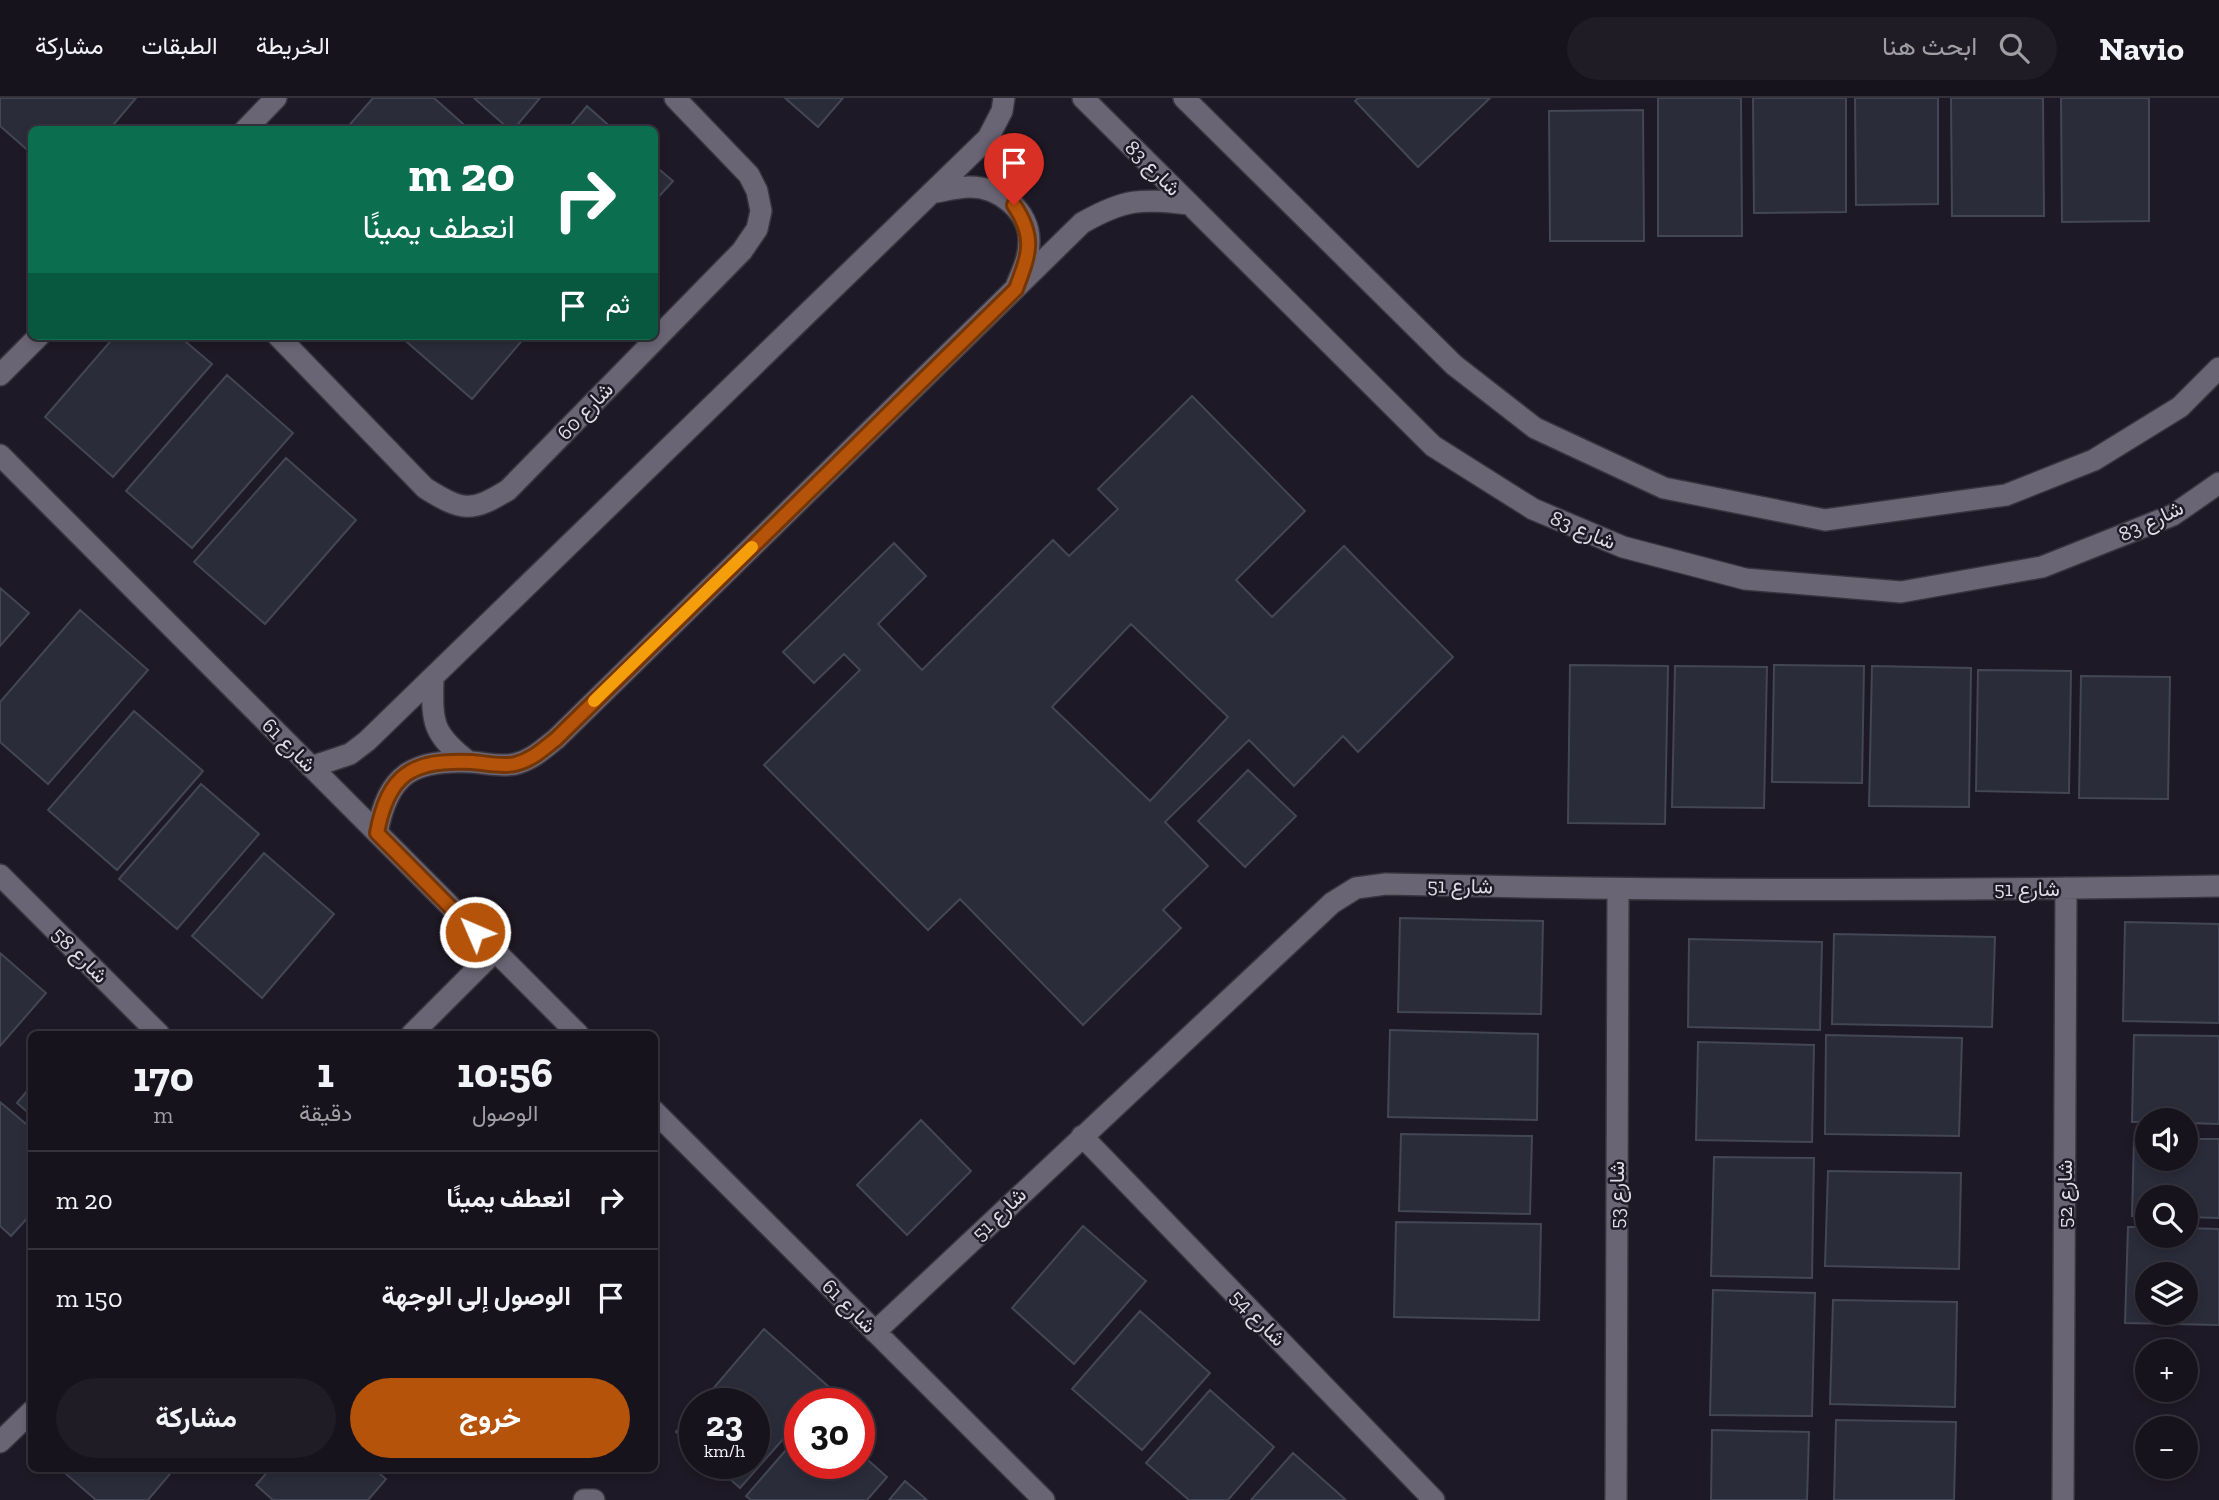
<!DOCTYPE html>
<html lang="ar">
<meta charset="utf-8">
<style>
:root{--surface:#16131c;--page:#1f1c25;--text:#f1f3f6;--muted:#9e9ea3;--line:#35323b;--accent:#b45309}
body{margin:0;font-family:"Zilla Slab",Vazirmatn,serif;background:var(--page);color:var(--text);direction:rtl;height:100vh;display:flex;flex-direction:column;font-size:26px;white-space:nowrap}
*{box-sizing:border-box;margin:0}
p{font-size:23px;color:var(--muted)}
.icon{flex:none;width:38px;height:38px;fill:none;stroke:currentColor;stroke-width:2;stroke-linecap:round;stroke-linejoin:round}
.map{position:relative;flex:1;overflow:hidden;direction:ltr}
.sheet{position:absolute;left:28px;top:933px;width:630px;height:441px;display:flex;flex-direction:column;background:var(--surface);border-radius:10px;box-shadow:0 4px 10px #0003,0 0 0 2px var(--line);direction:rtl}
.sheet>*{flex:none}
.guide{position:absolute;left:28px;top:28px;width:630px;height:214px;border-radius:10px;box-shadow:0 4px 10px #0003,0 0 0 2px var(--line);direction:rtl;background:#0b6e4f;color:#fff;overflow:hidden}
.fabs{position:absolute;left:2135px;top:1010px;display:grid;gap:14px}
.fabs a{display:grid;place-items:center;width:63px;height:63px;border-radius:50%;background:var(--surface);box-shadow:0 4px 10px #0003,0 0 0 2px var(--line);font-size:35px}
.speed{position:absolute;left:679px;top:1290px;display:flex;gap:14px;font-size:35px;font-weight:700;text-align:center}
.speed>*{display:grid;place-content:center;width:91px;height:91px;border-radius:50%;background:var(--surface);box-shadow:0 4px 10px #0003,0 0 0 2px var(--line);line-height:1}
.speed small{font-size:18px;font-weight:400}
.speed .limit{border:10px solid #d22;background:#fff;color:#111}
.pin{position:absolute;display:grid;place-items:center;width:60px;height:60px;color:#fff;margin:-72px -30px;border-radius:50% 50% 50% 0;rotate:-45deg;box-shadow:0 0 7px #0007}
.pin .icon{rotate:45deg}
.me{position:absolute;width:77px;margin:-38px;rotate:315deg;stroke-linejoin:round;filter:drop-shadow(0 0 5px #0008)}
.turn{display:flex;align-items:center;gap:24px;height:147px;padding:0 28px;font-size:32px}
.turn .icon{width:91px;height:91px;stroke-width:2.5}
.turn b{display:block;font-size:49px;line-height:60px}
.then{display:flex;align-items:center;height:66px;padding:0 28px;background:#0003;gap:14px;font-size:26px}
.eta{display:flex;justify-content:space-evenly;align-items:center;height:119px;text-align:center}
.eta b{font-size:42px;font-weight:700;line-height:49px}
.button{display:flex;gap:14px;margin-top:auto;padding:14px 28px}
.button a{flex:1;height:80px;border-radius:42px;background:var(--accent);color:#fff;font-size:28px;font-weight:700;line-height:80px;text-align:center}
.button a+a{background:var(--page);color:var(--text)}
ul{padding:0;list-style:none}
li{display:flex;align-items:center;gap:21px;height:98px;padding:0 28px;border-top:2px solid var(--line)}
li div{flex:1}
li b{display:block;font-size:26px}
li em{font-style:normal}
header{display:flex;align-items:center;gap:42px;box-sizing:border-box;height:98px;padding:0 35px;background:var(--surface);border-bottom:2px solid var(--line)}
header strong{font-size:33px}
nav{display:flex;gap:38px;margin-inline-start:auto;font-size:24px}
.search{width:490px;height:63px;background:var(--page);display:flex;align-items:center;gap:18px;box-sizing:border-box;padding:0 24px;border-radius:38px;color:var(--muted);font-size:26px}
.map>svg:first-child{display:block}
</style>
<header>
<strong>Navio</strong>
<div class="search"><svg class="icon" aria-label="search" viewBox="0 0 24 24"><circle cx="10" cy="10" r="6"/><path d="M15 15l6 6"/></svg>ابحث هنا</div>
<nav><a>الخريطة</a><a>الطبقات</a><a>مشاركة</a></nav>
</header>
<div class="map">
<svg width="2219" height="1402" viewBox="0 0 2219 1402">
<rect width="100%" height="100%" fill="#1e1926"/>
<path fill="#2a2c3a" stroke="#434655" stroke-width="2" fill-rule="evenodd" d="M0,0H136L109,32H32V56L0,28Z
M373,0H434L470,32H345Z
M474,0H540L513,32H510Z
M785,0H843L818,29Z
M1358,0H1490L1418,69L1355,3Z
M1658,0H1741L1742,138H1658Z
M1753,0H1846V114L1754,115Z
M1855,0H1938V106L1856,107Z
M1951,0H2043L2044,118H1952Z
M2061,0H2149V123L2062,124Z
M587,8L614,32H567Z
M1643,12L1644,143H1550L1549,13Z
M654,67L673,83L654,104Z
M115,238H179L212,266L113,379L45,319Z
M400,238H526L472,301Z
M227,277L293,335L192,450L126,393Z
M1192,298L1305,413L1236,482L1272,519L1344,448L1453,559L1358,654L1343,638L1294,688L1249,642L1165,724L1208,768L1163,812L1181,830L1083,927L960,801L928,832L764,667L860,572L844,556L814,585L783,554L894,445L926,478L878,526L922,572L1053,442L1069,458L1118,411L1098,391ZM1131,526L1228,619L1150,703L1052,609Z
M286,360L356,422L265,526L194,464Z
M0,490L29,515L0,548Z
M80,512L148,572L48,686L0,644V604Z
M1570,567L1668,568L1665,726L1568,725Z
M1774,567L1864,568L1862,685L1772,684Z
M1675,568L1767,569L1764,710L1672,709Z
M1872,568L1971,570L1969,709L1869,708Z
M1978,572L2071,573L2069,695L1976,693Z
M2081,578L2170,579L2168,701L2079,700Z
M134,613L203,673L117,772L48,712Z
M1248,672L1296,718L1245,769L1198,723Z
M201,686L259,736L177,831L119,781Z
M264,755L334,816L262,900L192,838Z
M1400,820L1543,823L1541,916L1398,914Z
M2125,824L2219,826V925L2123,923Z
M1834,836L1995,839L1992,929L1832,926Z
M1689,841L1822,844L1820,932L1688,929Z
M0,855L46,895L0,948Z
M1390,932L1538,936L1537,1022L1388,1019Z
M1826,937L1962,940L1959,1038L1825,1036Z
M2134,937L2219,938V1026L2186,1025V1022L2132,1024Z
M1698,944L1814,947L1812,1044L1696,1042Z
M32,987V1018L17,1005Z
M0,1004L32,1031V1115L11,1138L0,1128Z
M921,1022L971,1073L907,1137L857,1087Z
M1401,1036L1532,1038L1530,1116L1399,1113Z
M2134,1040H2147V1060H2186V1041H2219V1120L2186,1119V1099H2147V1118H2132Z
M1714,1059L1814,1060L1812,1180L1711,1178Z
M1828,1073L1961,1075L1959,1171L1825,1168Z
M1396,1124L1541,1126L1539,1222L1394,1219Z
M1083,1128L1146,1183L1074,1266L1012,1210Z
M2128,1129H2147V1138H2186V1130L2219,1131V1227L2125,1225ZM2147,1176H2186V1214H2147Z
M1713,1192L1815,1195L1812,1318L1710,1317Z
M1833,1202L1957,1204L1955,1309L1830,1306Z
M1140,1213L1210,1275L1142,1352L1072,1291Z
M764,1231L829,1289L814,1306H800V1322L740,1390L712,1365H754V1306H700Z
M1210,1292L1274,1349L1228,1402H1189L1146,1365Z
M695,1312V1350L676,1334Z
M1836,1322L1956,1324L1954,1402H1834Z
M1712,1332L1809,1334L1807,1402H1711Z
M800,1336V1365H859V1354L887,1379L867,1402H751L746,1398Z
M1293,1355L1346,1402H1251Z
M72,1370H175L148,1402H96L66,1376Z
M271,1370H373L386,1381L368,1402H273L256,1387Z
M905,1383L927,1402H889Z"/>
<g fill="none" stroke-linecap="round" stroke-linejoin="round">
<g stroke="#37343e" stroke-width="24">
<path id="minor" d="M1083,0L1433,348L1533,411L1623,449L1745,481L1901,494L2042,469L2173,417L2219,385
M1184,0L1454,267L1535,330L1664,390L1825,422L2006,397L2094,362L2180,309L2219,270
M245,32L276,0
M931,95C943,93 957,89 970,89C999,89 1030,113 1029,144C1029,159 1023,172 1017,186
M278,238L425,390C462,413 471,415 508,392L742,153L757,131L761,113L757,93L749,77L675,0
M0,277L39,238
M0,357L578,936
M433,579C432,624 431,635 469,664
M311,669L350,656L367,643L988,40L1002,13L1004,0
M377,735C388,676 412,661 472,664C485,665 502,669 515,666C532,662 543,651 556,641L1082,125C1126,100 1140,101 1189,106
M0,777L159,936
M412,936L495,853
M654,1013L1044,1402
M1082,1038L1434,1402
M875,1234L1332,805L1356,790L1386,786C1664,793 1941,793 2219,788
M0,1344L32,1313
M584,1402H594
M1616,1402L1618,792
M2063,1402L2066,790"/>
</g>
<use href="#minor" stroke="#6a6575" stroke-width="21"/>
</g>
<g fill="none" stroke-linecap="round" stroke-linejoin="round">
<g stroke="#753606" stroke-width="18">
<path id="route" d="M475,834L377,735C388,676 412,661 472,664C485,665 502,669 515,666C532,662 543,651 556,641L1016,191C1029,156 1036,140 1014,107"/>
</g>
<use href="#route" stroke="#b45309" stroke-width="12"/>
<path stroke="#f59e0b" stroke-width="12" d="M594,603L752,449"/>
</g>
<g text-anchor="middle" stroke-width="5" stroke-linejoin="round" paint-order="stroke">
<g font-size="21" fill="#dedbe4" stroke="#1e1926">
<text transform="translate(1153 70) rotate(45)" y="7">شارع 83</text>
<text transform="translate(585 313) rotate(-46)" y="7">شارع 60</text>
<text transform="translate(2151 423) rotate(-25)" y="7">شارع 83</text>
<text transform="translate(1583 432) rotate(23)" y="7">شارع 83</text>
<text transform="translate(289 647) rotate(45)" y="7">شارع 61</text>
<text transform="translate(1460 788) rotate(1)" y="7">شارع 51</text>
<text x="2027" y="798">شارع 51</text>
<text transform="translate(80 857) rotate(45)" y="7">شارع 58</text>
<text transform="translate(2065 1096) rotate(-90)" y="7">شارع 52</text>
<text transform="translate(1617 1097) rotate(-90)" y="7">شارع 53</text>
<text transform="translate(999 1116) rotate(-44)" y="7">شارع 51</text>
<text transform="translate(849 1208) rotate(45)" y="7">شارع 61</text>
<text transform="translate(1258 1220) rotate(46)" y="7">شارع 54</text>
</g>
</g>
</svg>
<div class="fabs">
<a><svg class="icon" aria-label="sound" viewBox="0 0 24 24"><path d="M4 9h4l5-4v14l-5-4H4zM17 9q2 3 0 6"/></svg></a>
<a><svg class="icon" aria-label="search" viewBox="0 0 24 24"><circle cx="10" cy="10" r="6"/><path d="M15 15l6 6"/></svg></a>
<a><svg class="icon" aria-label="layers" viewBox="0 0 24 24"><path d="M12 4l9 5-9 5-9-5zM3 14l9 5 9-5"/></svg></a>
<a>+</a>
<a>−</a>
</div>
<div class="speed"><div>23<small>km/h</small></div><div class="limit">30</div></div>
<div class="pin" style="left:1014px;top:107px;background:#d93025"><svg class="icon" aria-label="arrive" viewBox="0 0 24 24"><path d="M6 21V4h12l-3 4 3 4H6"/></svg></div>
<svg class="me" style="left:475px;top:834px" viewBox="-20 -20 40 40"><circle r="17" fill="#b45309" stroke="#fff" stroke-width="3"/><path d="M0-11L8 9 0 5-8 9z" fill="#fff"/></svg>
<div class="guide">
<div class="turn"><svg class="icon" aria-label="right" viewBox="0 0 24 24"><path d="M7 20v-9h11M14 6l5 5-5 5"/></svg><div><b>20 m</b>انعطف يمينًا</div></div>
<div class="then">ثم<svg class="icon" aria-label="arrive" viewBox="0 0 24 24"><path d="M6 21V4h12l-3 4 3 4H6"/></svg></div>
</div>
<section class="sheet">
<div class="eta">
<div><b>10:56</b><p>الوصول</p></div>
<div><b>1</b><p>دقيقة</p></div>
<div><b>170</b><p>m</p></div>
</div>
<ul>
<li><svg class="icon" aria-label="right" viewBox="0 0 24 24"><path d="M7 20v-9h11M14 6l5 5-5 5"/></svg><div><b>انعطف يمينًا</b></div><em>20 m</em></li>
<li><svg class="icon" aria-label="arrive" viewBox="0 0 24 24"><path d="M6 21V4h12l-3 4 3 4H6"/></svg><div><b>الوصول إلى الوجهة</b></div><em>150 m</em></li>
</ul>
<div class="button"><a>خروج</a><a>مشاركة</a></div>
</section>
</div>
